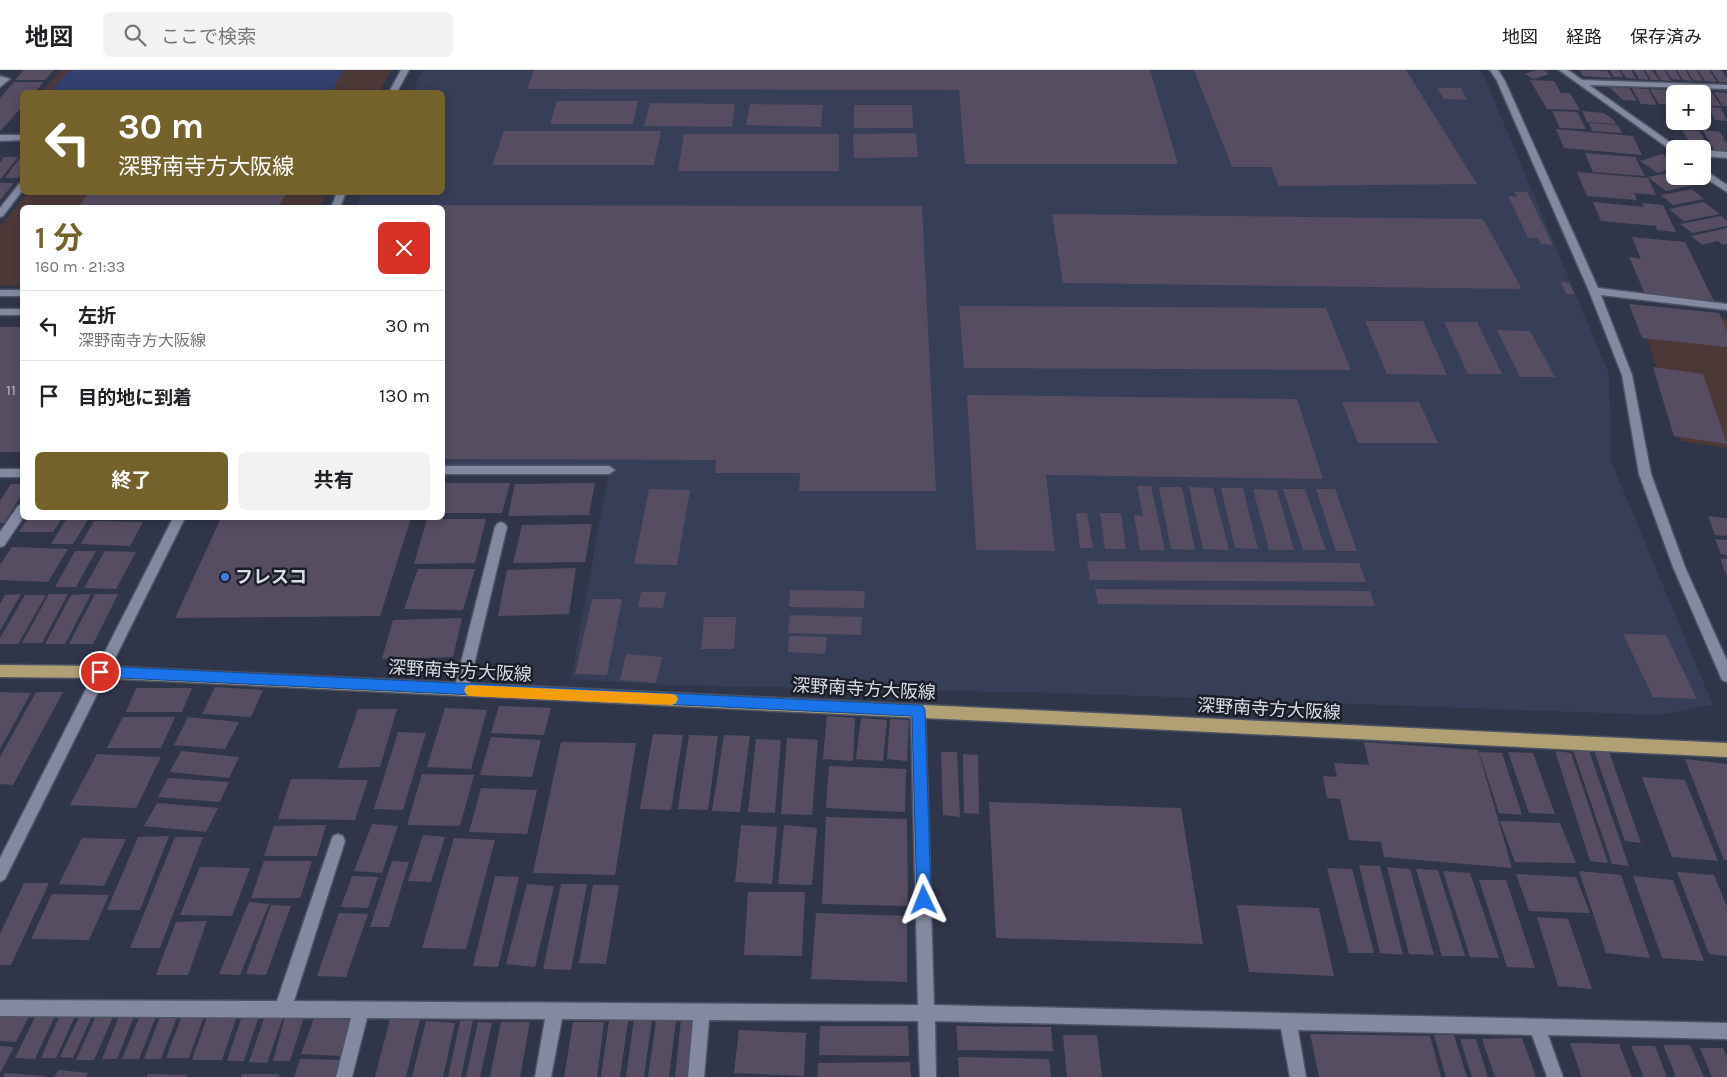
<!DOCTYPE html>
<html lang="ja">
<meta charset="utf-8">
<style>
:root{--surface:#fff;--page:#f2f2f2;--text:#202124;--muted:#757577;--line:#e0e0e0;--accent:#75622b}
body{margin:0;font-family:Karla,"Noto Sans JP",sans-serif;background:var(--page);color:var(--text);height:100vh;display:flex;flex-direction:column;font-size:19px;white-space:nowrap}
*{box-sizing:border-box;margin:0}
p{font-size:16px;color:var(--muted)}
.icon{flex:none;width:28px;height:28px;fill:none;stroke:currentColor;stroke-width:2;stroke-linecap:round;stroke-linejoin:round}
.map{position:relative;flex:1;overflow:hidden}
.details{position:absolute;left:20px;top:135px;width:425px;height:315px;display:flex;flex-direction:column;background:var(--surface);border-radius:8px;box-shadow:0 2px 8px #0003}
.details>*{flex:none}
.guide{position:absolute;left:20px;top:20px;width:425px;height:105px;border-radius:8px;box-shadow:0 2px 8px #0003;background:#75622b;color:#fff;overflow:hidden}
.controls{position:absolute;left:1666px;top:15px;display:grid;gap:10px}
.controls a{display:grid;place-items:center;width:45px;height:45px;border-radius:8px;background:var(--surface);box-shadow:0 2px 8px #0003;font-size:25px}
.pin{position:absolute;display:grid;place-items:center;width:42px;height:42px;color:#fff;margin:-21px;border:2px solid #fff;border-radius:50%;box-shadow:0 1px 5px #0007}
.me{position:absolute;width:55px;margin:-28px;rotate:358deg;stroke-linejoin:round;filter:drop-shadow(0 0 4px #0008)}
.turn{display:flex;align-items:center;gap:18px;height:105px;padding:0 15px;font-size:22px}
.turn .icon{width:65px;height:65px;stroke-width:2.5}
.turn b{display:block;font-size:35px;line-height:42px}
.round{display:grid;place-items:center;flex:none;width:52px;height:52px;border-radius:8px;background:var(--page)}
.head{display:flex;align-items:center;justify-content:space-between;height:85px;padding:0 15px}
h1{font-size:30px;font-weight:700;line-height:38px;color:var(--accent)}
.primary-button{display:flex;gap:10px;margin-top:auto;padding:10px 15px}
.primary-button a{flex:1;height:58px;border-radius:8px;background:var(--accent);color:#fff;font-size:20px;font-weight:700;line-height:58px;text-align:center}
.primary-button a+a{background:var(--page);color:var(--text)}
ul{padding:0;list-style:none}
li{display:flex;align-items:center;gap:15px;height:70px;padding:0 15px;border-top:1px solid var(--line)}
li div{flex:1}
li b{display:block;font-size:19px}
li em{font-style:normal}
header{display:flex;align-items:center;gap:30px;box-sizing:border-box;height:70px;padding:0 25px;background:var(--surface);border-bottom:1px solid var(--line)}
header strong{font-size:24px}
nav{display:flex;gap:28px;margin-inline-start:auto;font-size:18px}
.search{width:350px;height:45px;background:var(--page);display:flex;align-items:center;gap:12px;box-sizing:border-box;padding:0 18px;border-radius:8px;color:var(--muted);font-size:19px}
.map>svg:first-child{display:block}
</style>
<header>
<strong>地図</strong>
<div class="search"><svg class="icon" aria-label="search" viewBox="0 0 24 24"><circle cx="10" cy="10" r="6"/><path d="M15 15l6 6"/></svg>ここで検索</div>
<nav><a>地図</a><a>経路</a><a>保存済み</a></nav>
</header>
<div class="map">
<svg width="1727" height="1007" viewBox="0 0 1727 1007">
<rect width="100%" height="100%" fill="#303649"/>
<path fill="#363e58" d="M423,0H1479L1484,6L1609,304L1611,391L1713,635L1657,645L1059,623L667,615L571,609L606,417L612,395L443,396L442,138H355L363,123L442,122V22H412Z"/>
<path fill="#4d3838" d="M61,0H391L379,22H41Z
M28,123H327L319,138H22V216L0,215V157Z
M1637,236L1727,249V378L1681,371Z"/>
<path fill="#344070" d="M70,0H344L331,22H50Z"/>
<path fill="#574d62" d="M24,0H54L45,10H15Z
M534,0H1150L1178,94H965L959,20L527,19Z
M1194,0H1406L1477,114L1279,116L1271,97H1232Z
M1537,0H1543L1549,4L1534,9L1525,4Z
M1580,0L1607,1L1612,8L1583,6Z
M1610,0H1619L1623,7H1614Z
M1621,0H1631L1636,9L1626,8Z
M1634,0H1643L1649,10L1639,9Z
M1645,0H1652L1659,10H1651Z
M1655,0H1664L1671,11L1661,10Z
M1666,0H1675L1681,10L1672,9Z
M1677,0H1685L1692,11L1683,10Z
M1687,0H1696L1703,11L1693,10Z
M1698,0H1709L1717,12L1705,11Z
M1711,0H1721L1727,8V12H1719Z
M1530,10L1554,11L1561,23H1570L1580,40L1547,39Z
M14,12H44L35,22H22V37L0,61V28Z
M1609,17L1629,18L1637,31L1623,30Z
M1437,18H1461L1467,30L1444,29Z
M1632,18L1648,19L1657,35L1641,34Z
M1650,19L1665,20L1674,35L1659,34Z
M1666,19L1676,20L1678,24H1675V34Z
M1696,21L1711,22L1721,36L1705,35L1702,31V24H1698Z
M1714,22L1727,23V36H1723Z
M557,31H638L633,54H550Z
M650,33L735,34L732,57L644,56Z
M750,34L823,35L821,57L746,55Z
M854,35H912L913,58H854Z
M1702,37L1704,38L1713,52L1702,51Z
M1708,37L1721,38L1727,51L1715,50Z
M1552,41L1577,42L1586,59L1560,58Z
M1582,41L1604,43L1614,50L1616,54L1587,52Z
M1589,53L1618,55L1622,63L1592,61Z
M1556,59L1633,66L1642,85L1564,78Z
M1682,60L1699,61L1711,80L1694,79Z
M1703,60L1720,62L1727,74V82L1715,81Z
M504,61H661L654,95H492Z
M916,63L918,87L854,88L853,64Z
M684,64H839V101H678Z
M1585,83L1635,87L1645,106L1593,102Z
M1662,84L1675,93V98L1658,103L1640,91Z
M4,87H18L0,110V93Z
M19,89H22V102L18,108H5Z
M1577,102L1648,108L1656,125L1634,123L1637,130L1587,126Z
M1675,102V106H1682L1694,115L1666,121L1648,107Z
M0,113H14L0,130Z
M1692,119L1704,129L1673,135L1661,125Z
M89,122H287L278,138H78Z
M1514,122H1527L1553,175L1541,174L1538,168H1528L1508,126L1517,127Z
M1593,132L1644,137L1642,133L1663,135L1676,162L1657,160L1656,156L1601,151Z
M1704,132L1720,144L1684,151L1669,139Z
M409,135L922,136L936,421H799L800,403H715L716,390L442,389V138H408Z
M1052,144L1483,149L1522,219L1063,213Z
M1721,146L1727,151V156L1692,163L1680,154Z
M1727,158V174L1723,175L1718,171L1702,175L1691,166Z
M1632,167L1685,172L1714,231L1645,224L1629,187L1641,189Z
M1561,212L1569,213L1575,224H1566Z
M1629,234L1719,243L1727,260V277L1642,268Z
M959,236L1326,238L1351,300L964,298Z
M1365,251H1423L1447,305L1387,304Z
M1444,252H1477L1502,304H1468Z
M0,257H22V382H0Z
M1497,260L1530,261L1555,307H1520Z
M1653,297L1703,304L1727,374L1674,366Z
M967,325L1297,329L1323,409L1046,405L1055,481L976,480Z
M1342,332H1419L1438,373H1358Z
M442,413H510L502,443H442Z
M595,413L589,445L508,446L515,414Z
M11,414H22V424L4,453H0V431Z
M1137,416H1151L1165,480H1140L1134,445L1143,446Z
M1159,417H1182L1195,480L1171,479Z
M1189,417L1213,418L1229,480L1203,479Z
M1221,418H1243L1258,479L1235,478Z
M649,419L690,420L677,495L634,494Z
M1253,419L1277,420L1294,480H1269Z
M1283,419H1305L1326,480H1303Z
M1316,419H1335L1357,481H1336Z
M1076,443H1087L1093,478H1080Z
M1100,443H1121L1126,479H1105Z
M1708,446L1727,448V466L1715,465Z
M28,448H62L53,462H19Z
M67,448H89L73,474H51Z
M221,448H411L380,546L175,548Z
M427,449H486L475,493L414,494Z
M94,451L143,452L130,476L81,474Z
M592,454L585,492L513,493L522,455Z
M1715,469L1727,470V485L1721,484Z
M12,477L68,479L48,512L0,510V495Z
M75,481H96L76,517H55Z
M105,481L136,482L116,519L84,518Z
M1720,488L1727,489V507Z
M1087,491L1359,493L1366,512L1090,510Z
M576,498L569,544L498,546L507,500Z
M418,499H475L463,540L404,539Z
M1095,519L1370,521L1375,536L1098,534Z
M790,520L865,521L864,538L789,537Z
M641,522H666L663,538L638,537Z
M21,524L0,561V534L5,525Z
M49,524H68L42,573H22Z
M91,524L65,574H45L71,525Z
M95,524H118L93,574H69Z
M25,525H46L18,574H0V568Z
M592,529H622L607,605L575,604Z
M790,545L862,547L861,565L788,563Z
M704,547H736L734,579H701Z
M462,548L453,587L382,589L393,550Z
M1623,564L1666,565L1697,629L1653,627Z
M789,566L827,567L825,584L788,582Z
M626,584L662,587L656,613L620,610Z
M215,617L263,620L251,647L202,644Z
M136,618H192L182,642H126Z
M0,622L31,623L0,679Z
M36,622H63L13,715L0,714V687Z
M499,636L551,638L544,665L491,663Z
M445,638L487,640L471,699L427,697Z
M358,639H397L380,697L338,698Z
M827,646L855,648L853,691L823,689Z
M123,647H175L161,678H107Z
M188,647L239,652L225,679L174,675Z
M861,648L887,650L883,691L856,689Z
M890,649L909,650L907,691L887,689Z
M398,662L426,663L403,740L374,739Z
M653,664L683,665L671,740L640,739Z
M689,665L718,666L708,740L678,739Z
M724,665L750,666L740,742L712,741Z
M491,667L541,670L532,707L480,705Z
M787,668L818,670L812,745L781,744Z
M756,669L781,670L775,743L748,742Z
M561,672L636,673L615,805L533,803Z
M1364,672L1478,680L1512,798L1384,787L1381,772L1349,770L1340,729L1327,728L1323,706L1337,707L1334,693L1369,695Z
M1572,677L1588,678L1629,796L1612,794Z
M1593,677L1608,679L1641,773L1625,771Z
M181,681L239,687L229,708L170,702Z
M1555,681L1571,683L1608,793L1590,791Z
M941,682H957L960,747L943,745Z
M1479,682L1502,683L1522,745L1499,743Z
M1508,682L1533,683L1555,744L1529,743Z
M97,684L161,687L136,738L70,735Z
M963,684L978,685L979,744L964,743Z
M1685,689L1727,694V790H1724Z
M829,696L906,699L905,742L826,738Z
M422,704L474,705L460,756L407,755Z
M1642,707L1685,710L1718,791L1672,787Z
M168,708L229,712L220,732L158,727Z
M291,709L368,710L355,750L278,749Z
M481,718L537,720L527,764L469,762Z
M989,732L1181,738L1203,874L996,868Z
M157,733L218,738L206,762L144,756Z
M826,747L907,749L908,836L822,834Z
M1500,751L1560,753L1576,793L1515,792Z
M372,754L398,756L382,803L354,801Z
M326,755L317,786H264L274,756Z
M741,755L777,757L772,814L735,812Z
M784,755L817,758L812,815L778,814Z
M423,765L445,767L431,812L408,811Z
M169,766L140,840H107L138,767Z
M175,767H203L160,878H130Z
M82,768L126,769L104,816L59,814Z
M454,768L495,770L466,879L422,878Z
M264,791H312L300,828H251Z
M392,791L409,792L389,857H370Z
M1359,795L1380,796L1403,885L1380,883Z
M200,797L250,798L232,846L180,845Z
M1387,797L1410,799L1434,885L1409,884Z
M1327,798L1352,799L1374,883H1349Z
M1416,799L1438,800L1465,886H1442Z
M1443,801L1470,803L1499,888L1470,887Z
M1579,801L1621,805L1650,888L1606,883Z
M1677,802L1714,805L1727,837V886L1709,884Z
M1516,804L1576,807L1590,843L1529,841Z
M352,806L378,807L368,838L341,837Z
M495,806L519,807L498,897L473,896Z
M1633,806L1673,810L1704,891L1662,888Z
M1479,810H1506L1535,898L1507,897Z
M24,813H49L11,895H0V864Z
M527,814L554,816L535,897L506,894Z
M561,814H587L571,900L543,899Z
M593,815H619L606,894L579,893Z
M748,822H805L802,886L744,885Z
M52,824L109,825L89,870L31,869Z
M249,832L269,834L240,905L219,904Z
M271,835L291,836L266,905L246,904Z
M1237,835L1319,838L1334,906L1249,902Z
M339,843L368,844L346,907L317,906Z
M816,843L907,846V912L811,909Z
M1537,847L1568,849L1592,919L1558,916Z
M207,851L188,905H156L176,852Z
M141,943L157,944L139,989H122Z
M0,944L29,946L16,972L0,971Z
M97,944L114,945L94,990H76Z
M120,944H135L117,989H102Z
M161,944H178L161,989H144Z
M36,945L55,946L35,989L15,988Z
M60,945L75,946L56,988H41Z
M80,945L92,946L73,988L60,987Z
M182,946H204L189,988H166Z
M237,946L222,990H192L207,947Z
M242,946H259L244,991H227Z
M265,946L283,947L267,993L249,992Z
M285,947H304L290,991H273Z
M314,948L351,950L340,986L301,984Z
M390,949H420L406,1007H375Z
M634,949L652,950L644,1007H626Z
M473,950L461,1007H448L460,951Z
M676,950L669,1007H648L656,951Z
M681,950H697L692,1007H675Z
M426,951L455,953L443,1007H412Z
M609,951H628L620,1007H601Z
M478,952L492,953L480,1007H466Z
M501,952H530L520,1007H490Z
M573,952H604L597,1007H564Z
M820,956H908L909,986L819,985Z
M956,956L1051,957L1053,981L958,980Z
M739,960L806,963L804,1006L734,1003Z
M1310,964L1430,966L1441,1007H1319Z
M1063,965H1097L1102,1007H1067Z
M1434,965H1454L1467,1007H1446Z
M1522,968L1536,1007H1495L1482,969Z
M1460,969H1476L1488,1007H1472Z
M1570,973L1619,974L1632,1007H1582Z
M1663,975H1690L1704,1007H1676Z
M0,976L14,977L0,1003Z
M1631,976H1655L1667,1007H1644Z
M1700,978H1723L1727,987V1007H1712Z
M958,987L1049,989L1051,1007H959Z
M300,989L341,990L336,1007H294Z
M910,992L911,1007H818V993Z
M58,1000L88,1003L86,1007H54Z
M5,1003L46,1006V1007H3Z
M148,1004L187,1005L186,1007H147Z
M242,1004H279V1007H241Z"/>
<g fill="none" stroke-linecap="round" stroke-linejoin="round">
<g stroke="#4e5363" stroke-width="3">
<path id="minor" d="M401,0H409L397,22H389Z
M1490,0H1498L1505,11L1598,218L1727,234V240L1601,225L1632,305L1651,404L1685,497L1727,591V612L1722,610L1673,497L1639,404L1622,305L1589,221L1497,11Z
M1559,0H1568L1582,10L1727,15V19L1589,15L1678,78L1675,79V83Z
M0,6L10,9L0,17Z
M0,65H22V70L0,71Z
M1702,80L1727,82V88L1702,86Z
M1702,98L1727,115V122L1702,106Z
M22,113V121L3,146L0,147V138L19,114Z
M337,122H346L340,138H331Z
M0,220H22V226H0Z
M0,239H22V245H0Z
M442,396H609L615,400L609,404H442Z
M0,399H22V407H0Z
M22,434L23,448L4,476L0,477V462L18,436Z
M173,448H185L5,809L0,812V788Z
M501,452L505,454L507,457L468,620L466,624L461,626L456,624L454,620L495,457L497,454Z
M918,635L923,637L925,641L934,935L1727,953V969L1548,965L1563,1007H1547L1532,965L1298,960L1306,1007H1290L1281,959L935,951L936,1007H920L918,951L709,950L704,1007H688L693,950L562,949L551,1007H535L545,949L367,948L352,1007H336L351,948L0,946V930L277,931L331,771L333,766L338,764L343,766L345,771L294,931L918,935L911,641L913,637Z"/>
</g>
<g stroke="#4e5363" stroke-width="3">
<path id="major" d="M0,595L100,596L1727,673V687L100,608L0,607Z"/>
</g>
<use href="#minor" fill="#8289a0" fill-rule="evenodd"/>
<use href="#major" fill="#b0a074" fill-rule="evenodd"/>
</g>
<path fill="#1a73e8" stroke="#114b97" d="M100,596L918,635L923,636L925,640L931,830L929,835L924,837L919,835L917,830L912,646L100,607L95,605L94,602L95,598Z"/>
<path fill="#f59e0b" d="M470,615L672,624L676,625L678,629L676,633L672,635L470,626L466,624L464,620L466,616Z"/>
<circle fill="#3f7fe0" stroke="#1b1e27" stroke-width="2" cx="225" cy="507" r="5"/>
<g text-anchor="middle" stroke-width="5" stroke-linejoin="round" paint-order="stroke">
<g font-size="15" fill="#b9bac8">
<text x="11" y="325">11</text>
</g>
<g font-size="18" font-weight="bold" fill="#dadeea" stroke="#1b1e27" text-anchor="start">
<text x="235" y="513">フレスコ</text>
</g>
<g font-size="18" fill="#dadeea" stroke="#1b1e27">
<text transform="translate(460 601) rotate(3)" y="6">深野南寺方大阪線</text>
<text transform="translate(864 619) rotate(3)" y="6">深野南寺方大阪線</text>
<text transform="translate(1269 639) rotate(3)" y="6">深野南寺方大阪線</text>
</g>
</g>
</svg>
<div class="controls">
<a>+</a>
<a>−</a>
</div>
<div class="pin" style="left:100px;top:602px;background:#d93025"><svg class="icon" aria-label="arrive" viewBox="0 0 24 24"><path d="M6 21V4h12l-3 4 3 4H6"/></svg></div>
<svg class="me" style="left:924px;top:830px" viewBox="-20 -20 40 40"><path d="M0-17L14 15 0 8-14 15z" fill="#1a73e8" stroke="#fff" stroke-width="4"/></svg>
<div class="guide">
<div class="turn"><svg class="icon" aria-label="left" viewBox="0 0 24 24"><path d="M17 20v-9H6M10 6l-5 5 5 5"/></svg><div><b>30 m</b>深野南寺方大阪線</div></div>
</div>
<section class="details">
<div class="head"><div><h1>1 分</h1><p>160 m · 21:33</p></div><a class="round" style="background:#d93025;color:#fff"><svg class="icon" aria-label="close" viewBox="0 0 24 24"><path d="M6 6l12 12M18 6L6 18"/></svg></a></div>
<ul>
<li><svg class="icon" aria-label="left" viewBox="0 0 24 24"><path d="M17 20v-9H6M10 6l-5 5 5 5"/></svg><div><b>左折</b><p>深野南寺方大阪線</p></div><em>30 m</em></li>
<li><svg class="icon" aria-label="arrive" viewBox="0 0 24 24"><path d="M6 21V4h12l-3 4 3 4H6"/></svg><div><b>目的地に到着</b></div><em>130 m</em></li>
</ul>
<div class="primary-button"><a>終了</a><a>共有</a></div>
</section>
</div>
